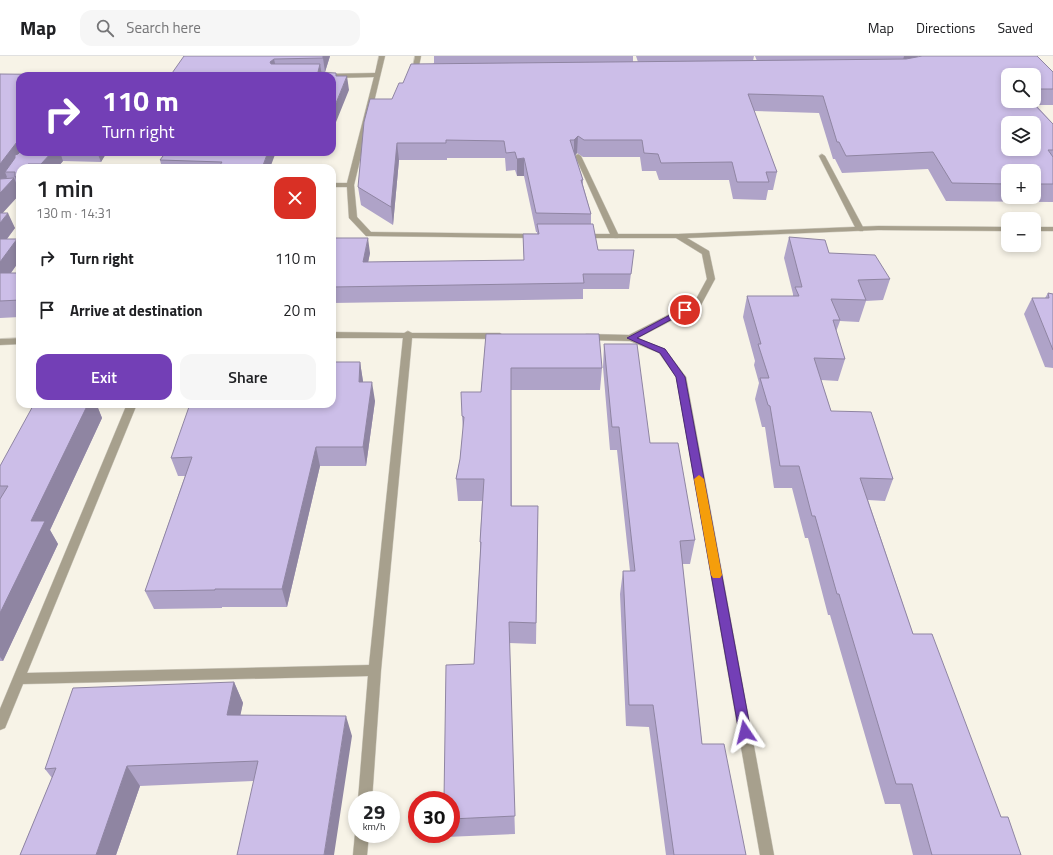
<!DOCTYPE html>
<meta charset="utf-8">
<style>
:root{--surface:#fff;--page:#f6f6f6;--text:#202124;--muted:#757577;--line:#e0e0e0;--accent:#733fb6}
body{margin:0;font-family:"Titillium Web",sans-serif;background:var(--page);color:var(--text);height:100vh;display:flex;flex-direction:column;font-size:15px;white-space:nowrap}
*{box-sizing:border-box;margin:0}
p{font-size:13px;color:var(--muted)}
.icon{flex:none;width:22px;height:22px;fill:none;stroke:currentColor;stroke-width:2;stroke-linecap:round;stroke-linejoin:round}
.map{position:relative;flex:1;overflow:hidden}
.sheet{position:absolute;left:16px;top:108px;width:320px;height:244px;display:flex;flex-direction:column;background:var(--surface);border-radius:12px;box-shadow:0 2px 6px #0003}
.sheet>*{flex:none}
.hud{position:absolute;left:16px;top:16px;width:320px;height:84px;border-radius:12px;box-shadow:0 2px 6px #0003;background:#733fb6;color:#fff;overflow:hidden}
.buttons{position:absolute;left:1001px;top:12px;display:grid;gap:8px}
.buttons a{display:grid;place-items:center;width:40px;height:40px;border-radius:8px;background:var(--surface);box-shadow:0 2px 6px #0003;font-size:20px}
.speed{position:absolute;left:348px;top:735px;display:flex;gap:8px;font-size:20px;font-weight:700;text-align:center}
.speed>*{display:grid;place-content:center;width:52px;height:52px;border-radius:50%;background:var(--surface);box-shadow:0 2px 6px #0003;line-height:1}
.speed small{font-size:10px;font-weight:400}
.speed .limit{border:6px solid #d22;background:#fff;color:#111}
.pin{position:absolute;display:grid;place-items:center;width:34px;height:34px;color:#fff;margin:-17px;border:2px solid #fff;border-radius:50%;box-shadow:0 1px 4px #0007}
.me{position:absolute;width:44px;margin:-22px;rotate:350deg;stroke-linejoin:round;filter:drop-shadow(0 0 3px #0008)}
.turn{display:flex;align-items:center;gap:14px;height:84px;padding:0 20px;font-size:18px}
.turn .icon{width:52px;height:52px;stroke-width:2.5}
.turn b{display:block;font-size:28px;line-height:34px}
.round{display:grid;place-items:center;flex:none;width:42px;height:42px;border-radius:12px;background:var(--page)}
.summary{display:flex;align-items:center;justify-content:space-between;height:68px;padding:0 20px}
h1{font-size:24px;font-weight:600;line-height:30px}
.cta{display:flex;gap:8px;margin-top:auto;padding:8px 20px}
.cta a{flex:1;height:46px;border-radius:12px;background:var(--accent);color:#fff;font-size:16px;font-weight:600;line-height:46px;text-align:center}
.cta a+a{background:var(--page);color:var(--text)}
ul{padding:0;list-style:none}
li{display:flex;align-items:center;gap:12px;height:52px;padding:0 20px}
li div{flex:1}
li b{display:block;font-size:15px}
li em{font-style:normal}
header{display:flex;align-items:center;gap:24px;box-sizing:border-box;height:56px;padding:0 20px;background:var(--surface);border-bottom:1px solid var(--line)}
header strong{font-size:19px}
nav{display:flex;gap:22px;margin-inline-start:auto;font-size:14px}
.search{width:280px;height:36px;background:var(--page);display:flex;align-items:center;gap:10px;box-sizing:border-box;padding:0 14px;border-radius:12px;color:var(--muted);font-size:15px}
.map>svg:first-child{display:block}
</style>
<header>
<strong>Map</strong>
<div class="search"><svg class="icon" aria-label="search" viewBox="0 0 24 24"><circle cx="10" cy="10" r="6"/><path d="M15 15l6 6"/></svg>Search here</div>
<nav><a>Map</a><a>Directions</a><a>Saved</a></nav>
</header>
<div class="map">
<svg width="1053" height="799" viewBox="0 0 1053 799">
<rect width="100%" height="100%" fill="#f7f3e7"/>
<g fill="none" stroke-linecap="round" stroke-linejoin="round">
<g stroke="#d2cec3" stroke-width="1">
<path id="service" d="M578,98L581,100L619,180L618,182H615L611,180L575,100Z
M822,98L825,100L864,173L863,175H860L856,173L819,100Z"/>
</g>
<g stroke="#d2cec3" stroke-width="1">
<path id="minor" d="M379,0H385L354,129L357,161L371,176L536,178L540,180L539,182L369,180H366L349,162L347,131H332V127H347L374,21L332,22V20H320L323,18L375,17Z
M415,0H421L418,15L421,18L418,20L412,15Z
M878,170L1008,171V175L878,174L687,182L709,195L715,223L701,249L638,282L665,293L686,321L774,799H760L676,321L659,297L630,285L586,284L582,281L586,278L629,279L695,245L707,223L702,198L676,182H582L578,180L582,178H678Z
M1034,171H1053V175H1034Z
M408,275L412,277H500L504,280L500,283L412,282L381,614L372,744H358L368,620L23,628L5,672L0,674V653L127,348H137L27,617L369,609L403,282H332V276L404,277Z
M20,282V288L0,289V283Z
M357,773V778H369L367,799H353L355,778Z"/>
</g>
<use href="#service" fill="#a7a08d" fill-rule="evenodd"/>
<use href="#minor" fill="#a7a08d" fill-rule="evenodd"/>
</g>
<path fill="#afa3c8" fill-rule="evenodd" d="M184,0H330L325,16H322V17L337,20L349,34L332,20Z
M434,0H633V6H638L636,0H754L753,5H757L755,0H918V1H920L919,0H1037L1053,16V49H1036L1053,68V146L946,145L928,113L842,117L835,103H833L819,57L754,55L777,116L773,134H768L766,144L733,143L729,124H659L656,115H642L640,101H583L577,97L575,99L583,124V129L591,158V168L598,194L632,209L629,233H583V243L332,247V182L370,197L368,206L524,204L523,178H537V176H536L524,120H517L515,114L506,115L505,102H447V104H399L393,169L361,149L358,131L392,43L403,27L434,7ZM1034,19V45H1008ZM1008,115H1034V141H1008Z
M0,18L20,20V96H107L101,106L63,105L57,112H20V133L19,131H18L20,138L2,157L15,172L7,183L20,190V204L11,217H20V261L0,262Z
M166,96L270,112H162L160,104Z
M789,181L829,197L890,223L883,244L866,245L859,266L840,265L836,276L845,303L838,325L821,324L831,355L893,423L885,445L868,444L913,578L1001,761L1021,799H913L900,748H885L830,559H828L808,482H805L792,432H774L765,371H762L755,343L759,327L754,309L755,305L743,261L747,240H793V238L784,202Z
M1048,237L1053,238V312L1045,311L1024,258L1032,242H1045Z
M486,278L602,312L600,334H511L512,450H538L536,588L509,587L515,778L446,781L445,778H451V744L474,608L480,500V486L482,445H458L456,423L460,403L463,374L462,360L481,336Z
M604,288L695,484L690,508H682L702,688L746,799H666L649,671L626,670L620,538L623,515H630L617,394H610L603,311Z
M360,306L363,326L375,345L366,410H320L287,551H222V552L154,553L145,535L185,420H178L171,402Z
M98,352L102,362L50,474L58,488L3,605H0V410Z
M234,626L243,647L240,659L352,680L253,725L140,730L116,799H20L52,722L45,713Z"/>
<path fill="#8f85a2" d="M323,0H330L325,16L323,2Z
M904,0H918L916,8L901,12Z
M274,3L277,16L270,6Z
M320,8L322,20L318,16Z
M347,20L349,34L332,76V57Z
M578,80L577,97L574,101V84Z
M20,82V96L5,116L7,121L0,131V108Z
M397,87L399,104L393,169L391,151Z
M52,96H60L63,105L57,112H43L41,108Z
M97,96H107L101,106Z
M268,96H276L270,112H262Z
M524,102V120H517V103Z
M28,108L30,112H24Z
M20,116V133L15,121Z
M14,122L20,136V138L0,160V137Z
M333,135L335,150L332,160V137Z
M8,157L15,172L0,192V167Z
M368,182L370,197L365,222L363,206Z
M17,183L20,190V204L0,232V206Z
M360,306L363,325L362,345L359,326Z
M372,326L375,345L366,410L363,391Z
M86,348H100L98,352L102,362L50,474L58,488L3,605L0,601V557L31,465Z
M316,391L320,410L287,551L282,533Z
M234,626L243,647L236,680L227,659Z
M346,660L352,680L334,799H324Z
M127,710L140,730L116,799H96Z"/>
<path fill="#ccbee8" stroke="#8f85a2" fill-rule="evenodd" d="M184,0H323V2L274,3L270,6L271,8H320L318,16L336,17V20H347L332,57V20H170Z
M922,0H1037L1053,16V33H1034V19H1008V45H1031L1053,68V94H1048L1053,101V128H1034V115H1008V128L952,127L933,96L846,100L839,86H837L823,40L748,38L777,116H766L769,126H737L732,106L661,107L658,98L644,97L642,84H584L578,80L574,84H570L583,124H581L591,158L536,157L524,102L517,103L515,96L506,97L504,85L446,84V87H397L391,151L358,131L364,66L370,43H392L399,27H403L411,8L906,3ZM1008,67H1034V93H1008Z
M0,18L95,19L94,20H20V82L0,108Z
M20,96H52L41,108H28L24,112H20V116L15,121V116H5L15,102V99L18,98Z
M166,96H268L262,112H218L222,106L160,104Z
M14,122L0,137V123Z
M0,157H8L0,167Z
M537,168H593L598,194H634L631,218H583L584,227L332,231V182H368L363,206L524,204L523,178H539Z
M789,181L825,184L829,197L875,199L890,223L858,224L866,244L831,243L840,264H833L845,303L814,302L831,355L871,356L893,423L860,422L913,578H932L1001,761H1008L1021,799H932L912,728H896L839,538H837L815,460H812L799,410H780L770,350L768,349L760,322H769L758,288H761L747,240H799L795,231H802Z
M0,183H17L0,206Z
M0,217H20V244L0,245Z
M1048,237L1053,238V294L1032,242H1049Z
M486,278H599L602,312H511V450H538L536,567L509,566L515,760L451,763V744H444L446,609L474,608L481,486H480L484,423H456L460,403L464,361L462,360L461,336H481Z
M604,288H637L650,387H678L695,484L680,485L702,688H724L746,799H674L653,649H629L623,515H635L619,371H612Z
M332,306H360L359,326H372L363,391H316L282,533H215V534L145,535L192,401L171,402L190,348H332Z
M34,348H88L31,465H45L0,557V443L8,430H0V410Z
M234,626L227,659L346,660L324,799H237L258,705L127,710L96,799H20L56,712L45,713L73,632Z"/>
<path fill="#733fb6" stroke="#4b2976" d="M685,251L687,252V255L637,282L665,293L685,321L751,676L749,680L745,681L741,680L739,676L676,321L660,297L627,282Z"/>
<path fill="#f59e0b" d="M699,419L704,423L722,519L720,522H713L711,519L694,423Z"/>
</svg>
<div class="buttons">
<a><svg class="icon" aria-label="search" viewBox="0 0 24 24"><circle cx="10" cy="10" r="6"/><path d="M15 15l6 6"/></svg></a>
<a><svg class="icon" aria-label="layers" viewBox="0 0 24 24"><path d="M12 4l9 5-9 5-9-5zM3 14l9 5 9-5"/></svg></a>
<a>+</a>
<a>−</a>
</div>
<div class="speed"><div>29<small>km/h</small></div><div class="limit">30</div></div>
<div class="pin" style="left:685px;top:254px;background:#d93025"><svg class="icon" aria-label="arrive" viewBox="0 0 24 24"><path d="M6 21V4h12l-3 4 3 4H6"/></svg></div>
<svg class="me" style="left:745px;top:676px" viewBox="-20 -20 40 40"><path d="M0-17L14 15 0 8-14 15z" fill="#733fb6" stroke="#fff" stroke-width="4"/></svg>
<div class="hud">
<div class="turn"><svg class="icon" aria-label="right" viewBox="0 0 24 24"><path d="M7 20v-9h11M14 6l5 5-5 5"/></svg><div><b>110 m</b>Turn right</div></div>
</div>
<section class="sheet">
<div class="summary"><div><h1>1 min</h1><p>130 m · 14:31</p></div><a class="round" style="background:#d93025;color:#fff"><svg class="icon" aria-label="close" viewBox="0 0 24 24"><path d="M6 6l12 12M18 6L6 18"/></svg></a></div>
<ul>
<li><svg class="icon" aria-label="right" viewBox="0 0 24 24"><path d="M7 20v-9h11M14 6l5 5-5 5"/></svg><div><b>Turn right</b></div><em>110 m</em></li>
<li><svg class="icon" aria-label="arrive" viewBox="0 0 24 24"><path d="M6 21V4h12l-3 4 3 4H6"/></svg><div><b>Arrive at destination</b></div><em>20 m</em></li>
</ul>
<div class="cta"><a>Exit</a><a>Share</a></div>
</section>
</div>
